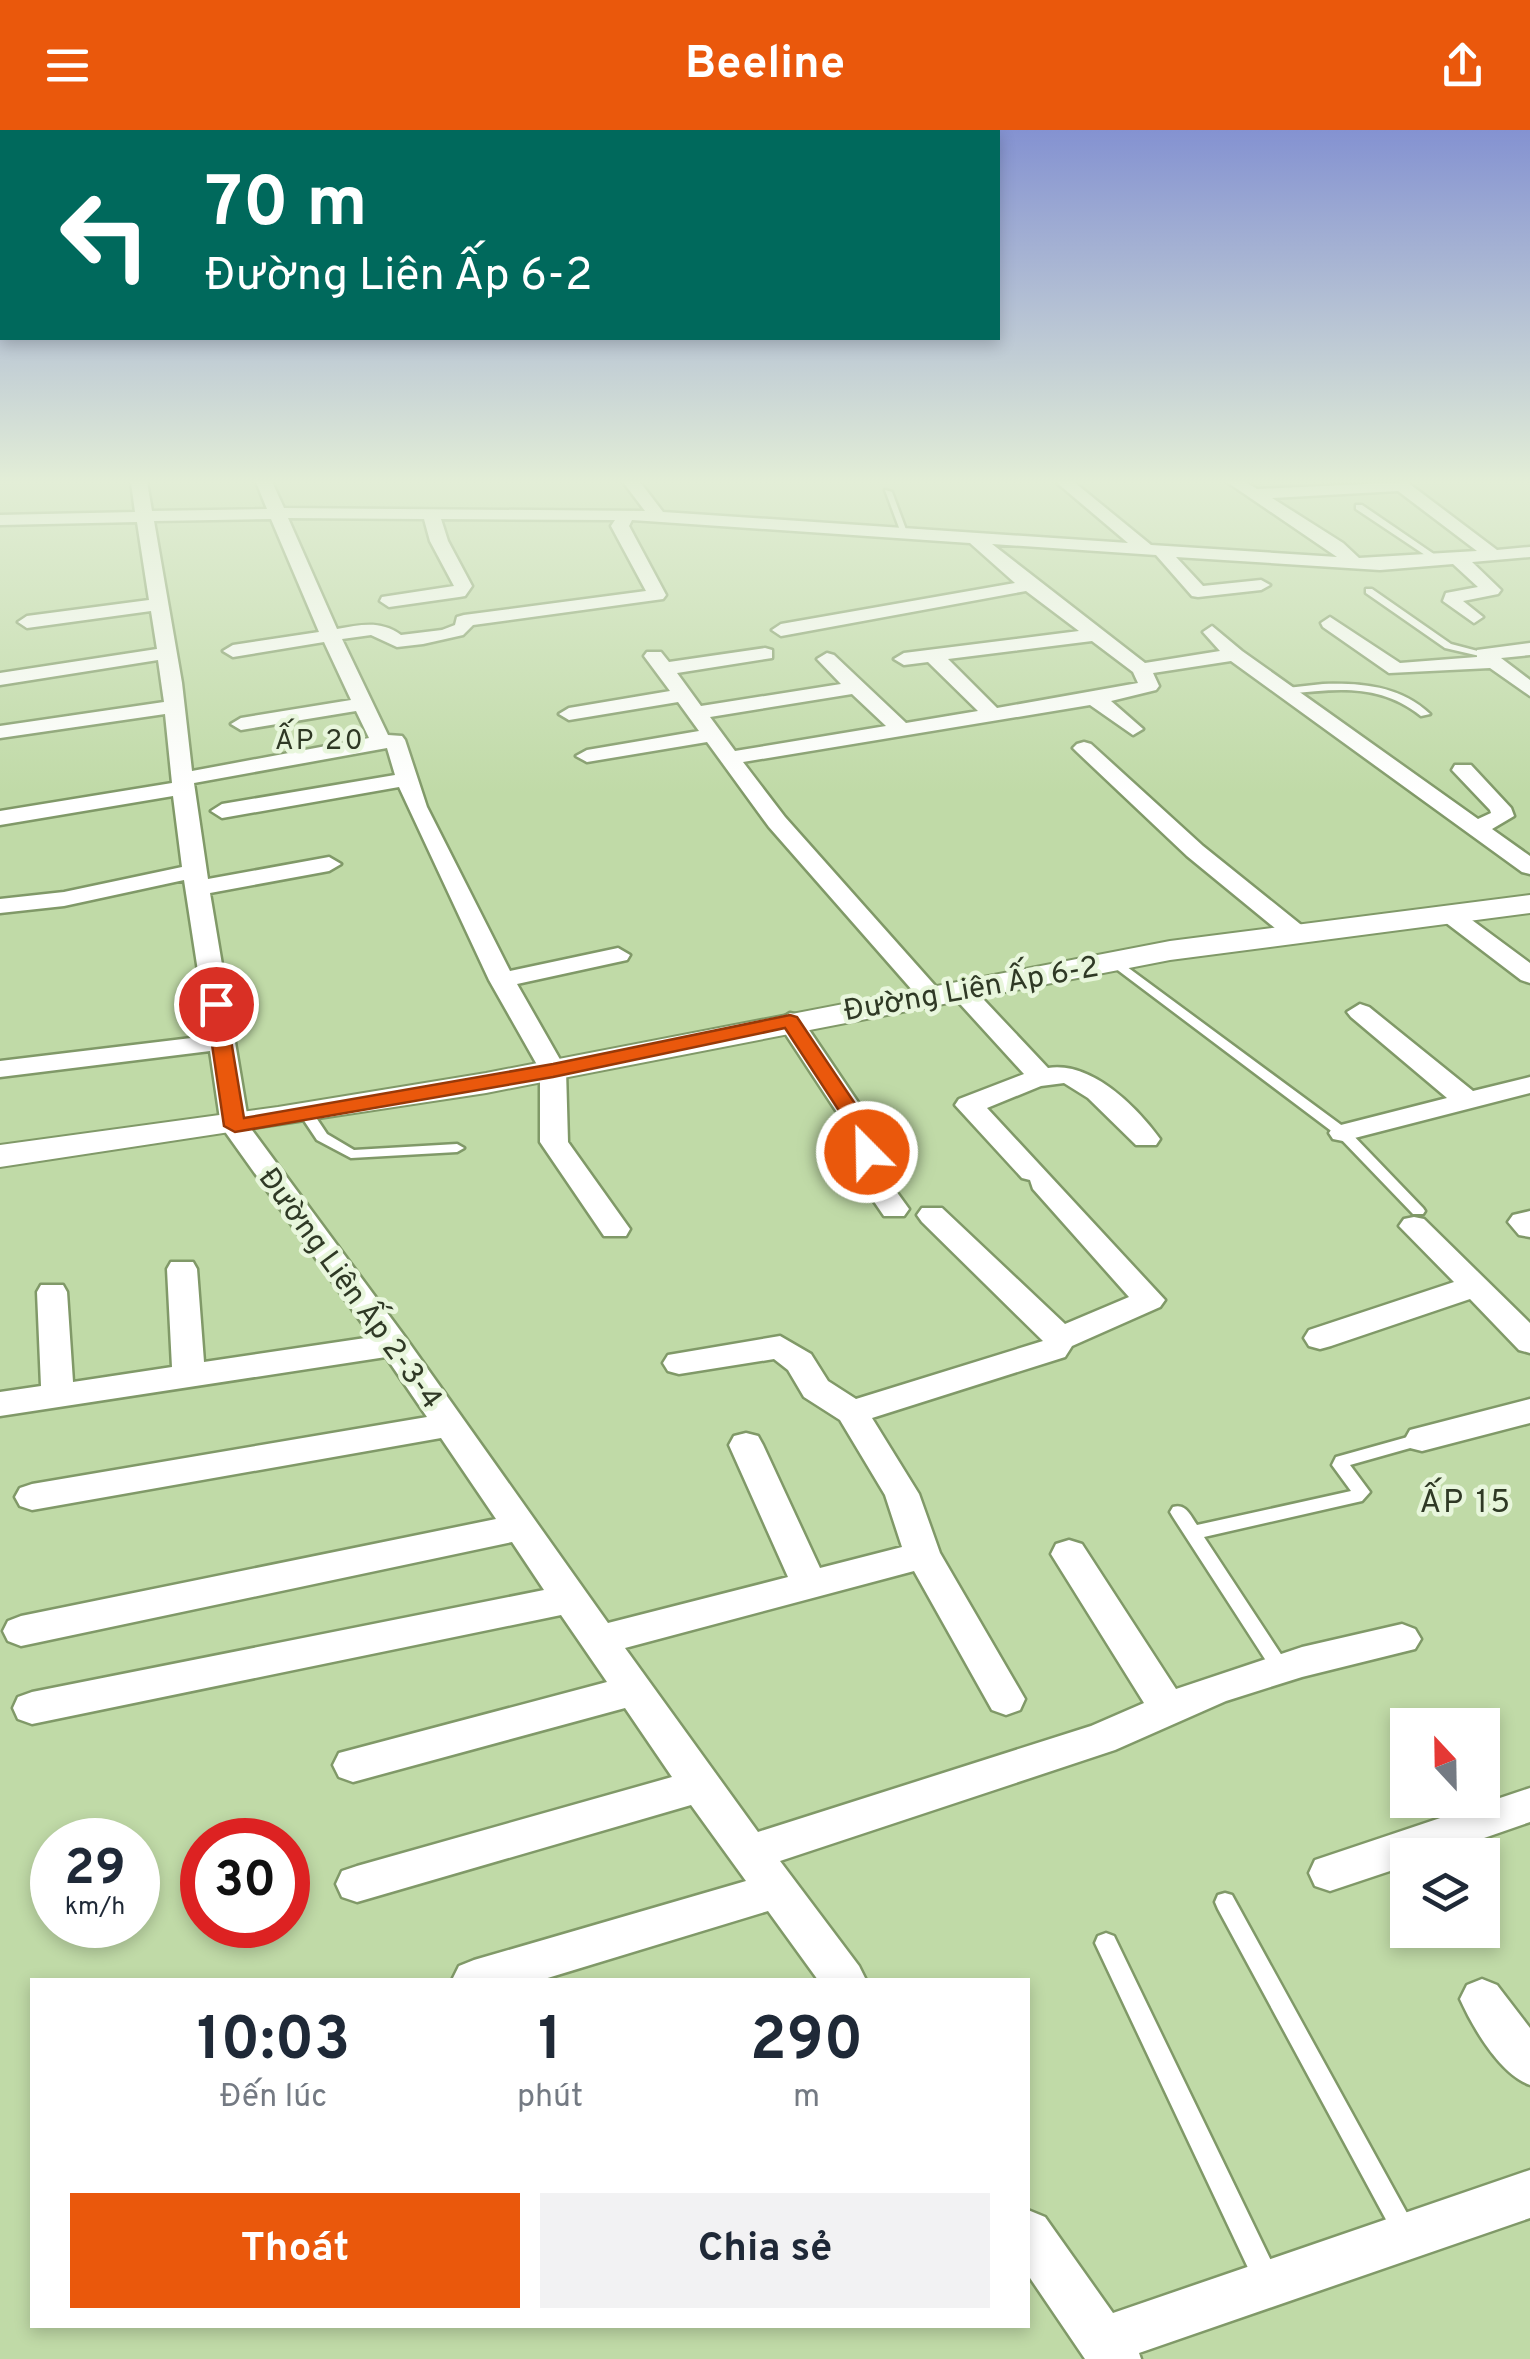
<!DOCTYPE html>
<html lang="vi">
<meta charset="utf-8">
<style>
:root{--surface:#fff;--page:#f2f2f3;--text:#1f2937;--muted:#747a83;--accent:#ea580c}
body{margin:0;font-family:Overpass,sans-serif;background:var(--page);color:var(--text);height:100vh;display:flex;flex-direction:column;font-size:38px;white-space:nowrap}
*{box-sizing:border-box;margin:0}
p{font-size:32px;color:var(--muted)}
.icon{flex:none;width:55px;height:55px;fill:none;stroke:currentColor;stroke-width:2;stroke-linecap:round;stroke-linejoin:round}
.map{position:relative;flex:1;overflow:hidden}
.side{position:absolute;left:30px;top:1848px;width:1000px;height:350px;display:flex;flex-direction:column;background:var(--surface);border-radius:0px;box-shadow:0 5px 15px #0003}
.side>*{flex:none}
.guide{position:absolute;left:0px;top:0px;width:1000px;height:210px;box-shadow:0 5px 15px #0003;background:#00695c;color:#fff;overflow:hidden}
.needle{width:65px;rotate:338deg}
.controls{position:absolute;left:1390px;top:1578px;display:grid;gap:20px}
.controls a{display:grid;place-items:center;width:110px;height:110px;border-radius:0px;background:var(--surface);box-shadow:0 5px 15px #0003;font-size:50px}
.speed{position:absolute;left:30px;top:1688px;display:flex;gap:20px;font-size:50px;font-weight:700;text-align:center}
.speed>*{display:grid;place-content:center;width:130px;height:130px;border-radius:50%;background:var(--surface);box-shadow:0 5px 15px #0003;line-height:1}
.speed small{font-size:25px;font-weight:400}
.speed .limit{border:15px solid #d22;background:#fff;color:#111}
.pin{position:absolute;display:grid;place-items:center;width:85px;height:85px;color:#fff;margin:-42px;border:5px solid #fff;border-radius:50%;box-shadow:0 2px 10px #0007}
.me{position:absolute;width:110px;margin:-55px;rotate:337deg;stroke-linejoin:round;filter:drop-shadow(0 0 8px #0008)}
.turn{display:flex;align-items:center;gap:35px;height:210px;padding:0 40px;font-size:45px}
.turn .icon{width:130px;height:130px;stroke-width:2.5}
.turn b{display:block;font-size:70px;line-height:85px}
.eta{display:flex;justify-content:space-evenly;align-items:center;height:170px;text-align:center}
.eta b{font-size:60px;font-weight:700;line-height:70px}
.cta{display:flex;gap:20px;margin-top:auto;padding:20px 40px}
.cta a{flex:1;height:115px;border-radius:0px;background:var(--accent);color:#fff;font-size:40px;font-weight:700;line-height:115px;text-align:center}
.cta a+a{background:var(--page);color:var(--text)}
header{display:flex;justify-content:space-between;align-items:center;height:130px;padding:0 40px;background:var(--accent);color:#fff;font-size:45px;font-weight:700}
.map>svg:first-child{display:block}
</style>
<header><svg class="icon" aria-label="menu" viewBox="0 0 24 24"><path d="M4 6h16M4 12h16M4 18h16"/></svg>Beeline<svg class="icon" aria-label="share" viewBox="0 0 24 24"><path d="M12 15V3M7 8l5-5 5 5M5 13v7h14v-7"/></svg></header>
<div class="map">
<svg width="1530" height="2229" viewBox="0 0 1530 2229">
<rect width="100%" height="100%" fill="#c0daa7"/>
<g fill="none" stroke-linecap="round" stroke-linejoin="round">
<g stroke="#809968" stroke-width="5">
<path id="service" d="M885,360L892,362L908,405L901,403Z
M1356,375H1362L1444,431L1437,433L1356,379Z
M1366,459H1372L1451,514L1489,524L1484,527L1445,518L1366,463Z
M1323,554C1363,553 1400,556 1430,584L1421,586C1379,553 1338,559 1287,564L1282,561L1287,558Z
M1115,828L1348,1000L1423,1078L1425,1081L1423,1084H1413L1338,1006L1111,835L1109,832Z
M306,979L311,980L327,1004L354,1020L457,1014L464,1018L457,1022L351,1028L317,1010L299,983Z
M1422,1303L1428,1305L1430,1309L1428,1313L1350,1335L1370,1362L1362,1371L1204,1407L1290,1538L1288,1543L1281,1546L1274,1543L1173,1387L1170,1382L1173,1377C1186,1373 1190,1385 1197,1395L1351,1361L1332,1335L1336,1327Z
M1225,1763L1232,1765L1413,2094L1417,2102L1413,2110L1405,2114L1397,2110L1218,1779L1215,1772L1218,1765Z
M1106,1803L1114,1806L1276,2141L1279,2150L1276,2159L1267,2162L1258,2159L1095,1813L1098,1806Z"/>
</g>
<g stroke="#809968" stroke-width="5">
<path id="minor" d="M131,352H147L152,381L267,379L256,352H272L284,378L645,381L623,352H640L663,382L1128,413L1056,352H1074L1151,415L1337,427L1227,352H1246L1257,359L1407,352L1497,420L1530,417V427L1472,432L1501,460L1498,464L1463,471L1483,487L1474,493L1443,471L1446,463L1478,457L1453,434L1380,440L1176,427L1203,456L1261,450L1270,455L1261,460L1198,467L1192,466L1156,425L992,414L1145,533L1220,521L1203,502L1212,496L1242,521L1478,689L1491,683L1490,680L1452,640L1455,635H1471L1511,678L1514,686L1492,699L1530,726V744L1522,742L1231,531L1153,543L1159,556L1156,560L1111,571L1143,599L1133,605L1090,575L743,632L785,687L938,859L942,864L929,872L920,869L769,697L707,612L587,632L576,626L587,620L699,601L678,572L569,590L559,584L569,578L670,561L644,526L647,522H661L669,532L765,518L772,520V528L677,543L701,576L841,554L817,529L827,523L834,525L906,593L978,581L928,532L904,535L894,529L904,523L1079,501L1026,461L781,506L772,500L781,494L1015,453L970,413L632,390L629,396L666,465L663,469L473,495L463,505L423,514L397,517L371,505L342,509L388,605L402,606L405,610L427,677L510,841L618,818L630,825L627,830L517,854L566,940L568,1012L630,1099L626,1106H604L540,1012V940L489,850L399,657L222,688L211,681L222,674L395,645L387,618L194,653L208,749L329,727L341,734L329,741L210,763L249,996L405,1207L608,1493L788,1447L729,1315L734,1306L746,1303L758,1306L763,1315L820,1438L902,1417L885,1365L840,1290L804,1267L788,1240L774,1229L679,1244L668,1241L663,1233L668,1225L780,1206L811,1224L828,1251L856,1269L1043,1211L922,1092L917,1085L922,1078H942L1065,1194L1129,1167L1033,1059L1030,1050L1022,1048L955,975L959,969L1024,944L951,864L947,859L951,854H969L1048,938C1091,931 1136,976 1160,1009L1156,1015H1136L1088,968L1064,953L1041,956L987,978L1165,1170L1160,1177L1072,1216L1065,1227L872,1288L919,1364L940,1423L1025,1569L1020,1580L1006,1585L992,1580L914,1441L625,1518L758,1702L1091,1596L1144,1573L1051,1424L1056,1414L1069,1410L1082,1414L1176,1559L1302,1517L1402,1494L1415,1499L1421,1509L1415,1519L1302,1547L1226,1571L1115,1620L780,1731L859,1836L866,1850H818L768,1781L541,1850H452L459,1836L474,1830L746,1751L691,1675L357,1772L342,1767L336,1754L342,1741L357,1736L672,1647L625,1578L353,1652L339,1647L333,1635L339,1623L607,1552L561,1485L32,1594L18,1589L13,1578L18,1567L32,1562L544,1460L512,1412L21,1516L8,1511L3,1501L8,1491L21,1486L496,1389L441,1308L32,1380L20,1376L15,1367L20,1358L32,1354L427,1287L386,1227L0,1286V1262L41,1256L37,1162L41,1155H63L67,1162L73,1252L172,1237L167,1139L171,1132H193L197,1139L204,1232L372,1207L221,996L210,921L0,947V931L208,906L184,750L64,776L0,783V769L64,762L182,737L173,666L0,695V681L172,653L165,584L0,608V596L164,572L158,530L0,555V543L157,519L151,481L27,498L18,492L27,486L149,470L137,392L0,395V385L135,382ZM1398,361L1477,421L1359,428L1343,413L1272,368ZM288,388L424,389L430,411L454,456L382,467L380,471L389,477L459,467L465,466L472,456L448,411L441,389L615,390L611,396L646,461L464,485L457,487L455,495L442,500L401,505C380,490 361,495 337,499ZM271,389L319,502L233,515L223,521L233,527L324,512L351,570L241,588L231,594L241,600L356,581L369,608L192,641L182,553L154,391ZM1092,511L1133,542L1138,553L997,578L948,529ZM852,564L886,596L735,621L710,587Z
M1330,487L1400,533L1477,527V520L1530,513V525L1501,528L1530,550V566L1490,538L1389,543L1323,497L1321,493Z
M1084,612L1091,614L1203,716L1305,798L1308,803L1305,808H1287L1187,726L1077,622L1073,618L1077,614Z
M1449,777L1457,779L1530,833V853L1521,850L1441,789L1437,784L1441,779Z
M1360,874L1369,877L1473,961L1530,947V963L1343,1011L1333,1009L1329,1003L1333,997L1447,968L1351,887L1347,882Z
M790,883L799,885L876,999L888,1050L909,1079L904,1086H884L860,1051L848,999L777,891Z
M1530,1081V1107L1519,1105L1508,1092L1513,1085Z
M1414,1087L1424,1089L1530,1193V1223L1519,1220L1470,1169L1331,1216L1320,1219L1309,1216L1304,1208L1309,1200L1454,1152L1399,1096L1404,1089Z
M1530,1269V1293L1422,1321L1410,1318L1405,1309L1410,1300Z
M1530,1658V1692L1435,1725H1408V1735L1330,1761L1315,1756L1309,1743L1315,1730Z
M1482,1849L1497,1855L1530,1898V1955C1500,1944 1473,1898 1460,1869L1467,1855Z
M1530,2040V2088L1139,2223L1141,2229H1085L1028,2145V2080L1045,2087L1113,2183Z"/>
</g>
<g stroke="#809968" stroke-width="4">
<path id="tertiary" d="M1530,765V783L1170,830L486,963L0,1037V1015L278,977L486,943L1170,811Z"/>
</g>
<use href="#service" fill="#fff" fill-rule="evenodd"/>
<use href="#minor" fill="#fff" fill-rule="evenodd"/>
<use href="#tertiary" fill="#fff" fill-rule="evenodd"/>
</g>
<linearGradient id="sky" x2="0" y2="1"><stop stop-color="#8492d1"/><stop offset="0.53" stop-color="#e3eed7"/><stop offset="1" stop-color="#e3eed7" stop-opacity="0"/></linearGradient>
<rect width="1530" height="664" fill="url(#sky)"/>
<path fill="#ea580c" stroke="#983908" stroke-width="2.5" d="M216,868L225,874L244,988L553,934L790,885L797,887L872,999L877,1022L874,1027H859L851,999L785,898L553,947L235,1002L224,996L206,874Z"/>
<g text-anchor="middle" stroke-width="9" stroke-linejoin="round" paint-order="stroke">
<g font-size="28" letter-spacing="2.5" fill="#2f3925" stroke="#e8f6dc">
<text x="320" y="619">ẤP 20</text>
</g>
<g font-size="30" fill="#2f3925" stroke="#e8f6dc">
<text transform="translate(971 858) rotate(-10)" y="10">Đường Liên Ấp 6-2</text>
<text transform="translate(351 1158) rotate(54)" y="10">Đường Liên Ấp 2-3-4</text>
</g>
<g font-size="32" letter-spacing="2.5" fill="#2f3925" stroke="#e8f6dc">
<text x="1466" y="1382">ẤP 15</text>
</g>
</g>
</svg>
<div class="controls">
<a><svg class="needle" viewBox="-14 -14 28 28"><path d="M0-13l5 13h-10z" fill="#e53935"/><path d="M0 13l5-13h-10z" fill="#747a83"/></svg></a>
<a><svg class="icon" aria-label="layers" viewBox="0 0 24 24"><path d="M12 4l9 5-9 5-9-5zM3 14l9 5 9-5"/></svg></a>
</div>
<div class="speed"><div>29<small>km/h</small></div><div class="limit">30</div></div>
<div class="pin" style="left:216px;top:874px;background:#d93025"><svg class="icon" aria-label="arrive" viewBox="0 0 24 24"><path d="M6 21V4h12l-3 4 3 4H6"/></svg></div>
<svg class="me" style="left:867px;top:1022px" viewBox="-20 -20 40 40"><circle r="17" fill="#ea580c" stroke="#fff" stroke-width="3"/><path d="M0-11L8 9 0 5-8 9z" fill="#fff"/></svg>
<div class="guide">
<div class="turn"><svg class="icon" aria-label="left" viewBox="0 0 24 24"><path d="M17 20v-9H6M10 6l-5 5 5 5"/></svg><div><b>70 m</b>Đường Liên Ấp 6-2</div></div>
</div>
<section class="side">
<div class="eta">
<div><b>10:03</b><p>Đến lúc</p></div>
<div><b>1</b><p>phút</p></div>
<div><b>290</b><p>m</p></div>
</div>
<div class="cta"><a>Thoát</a><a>Chia sẻ</a></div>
</section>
</div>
